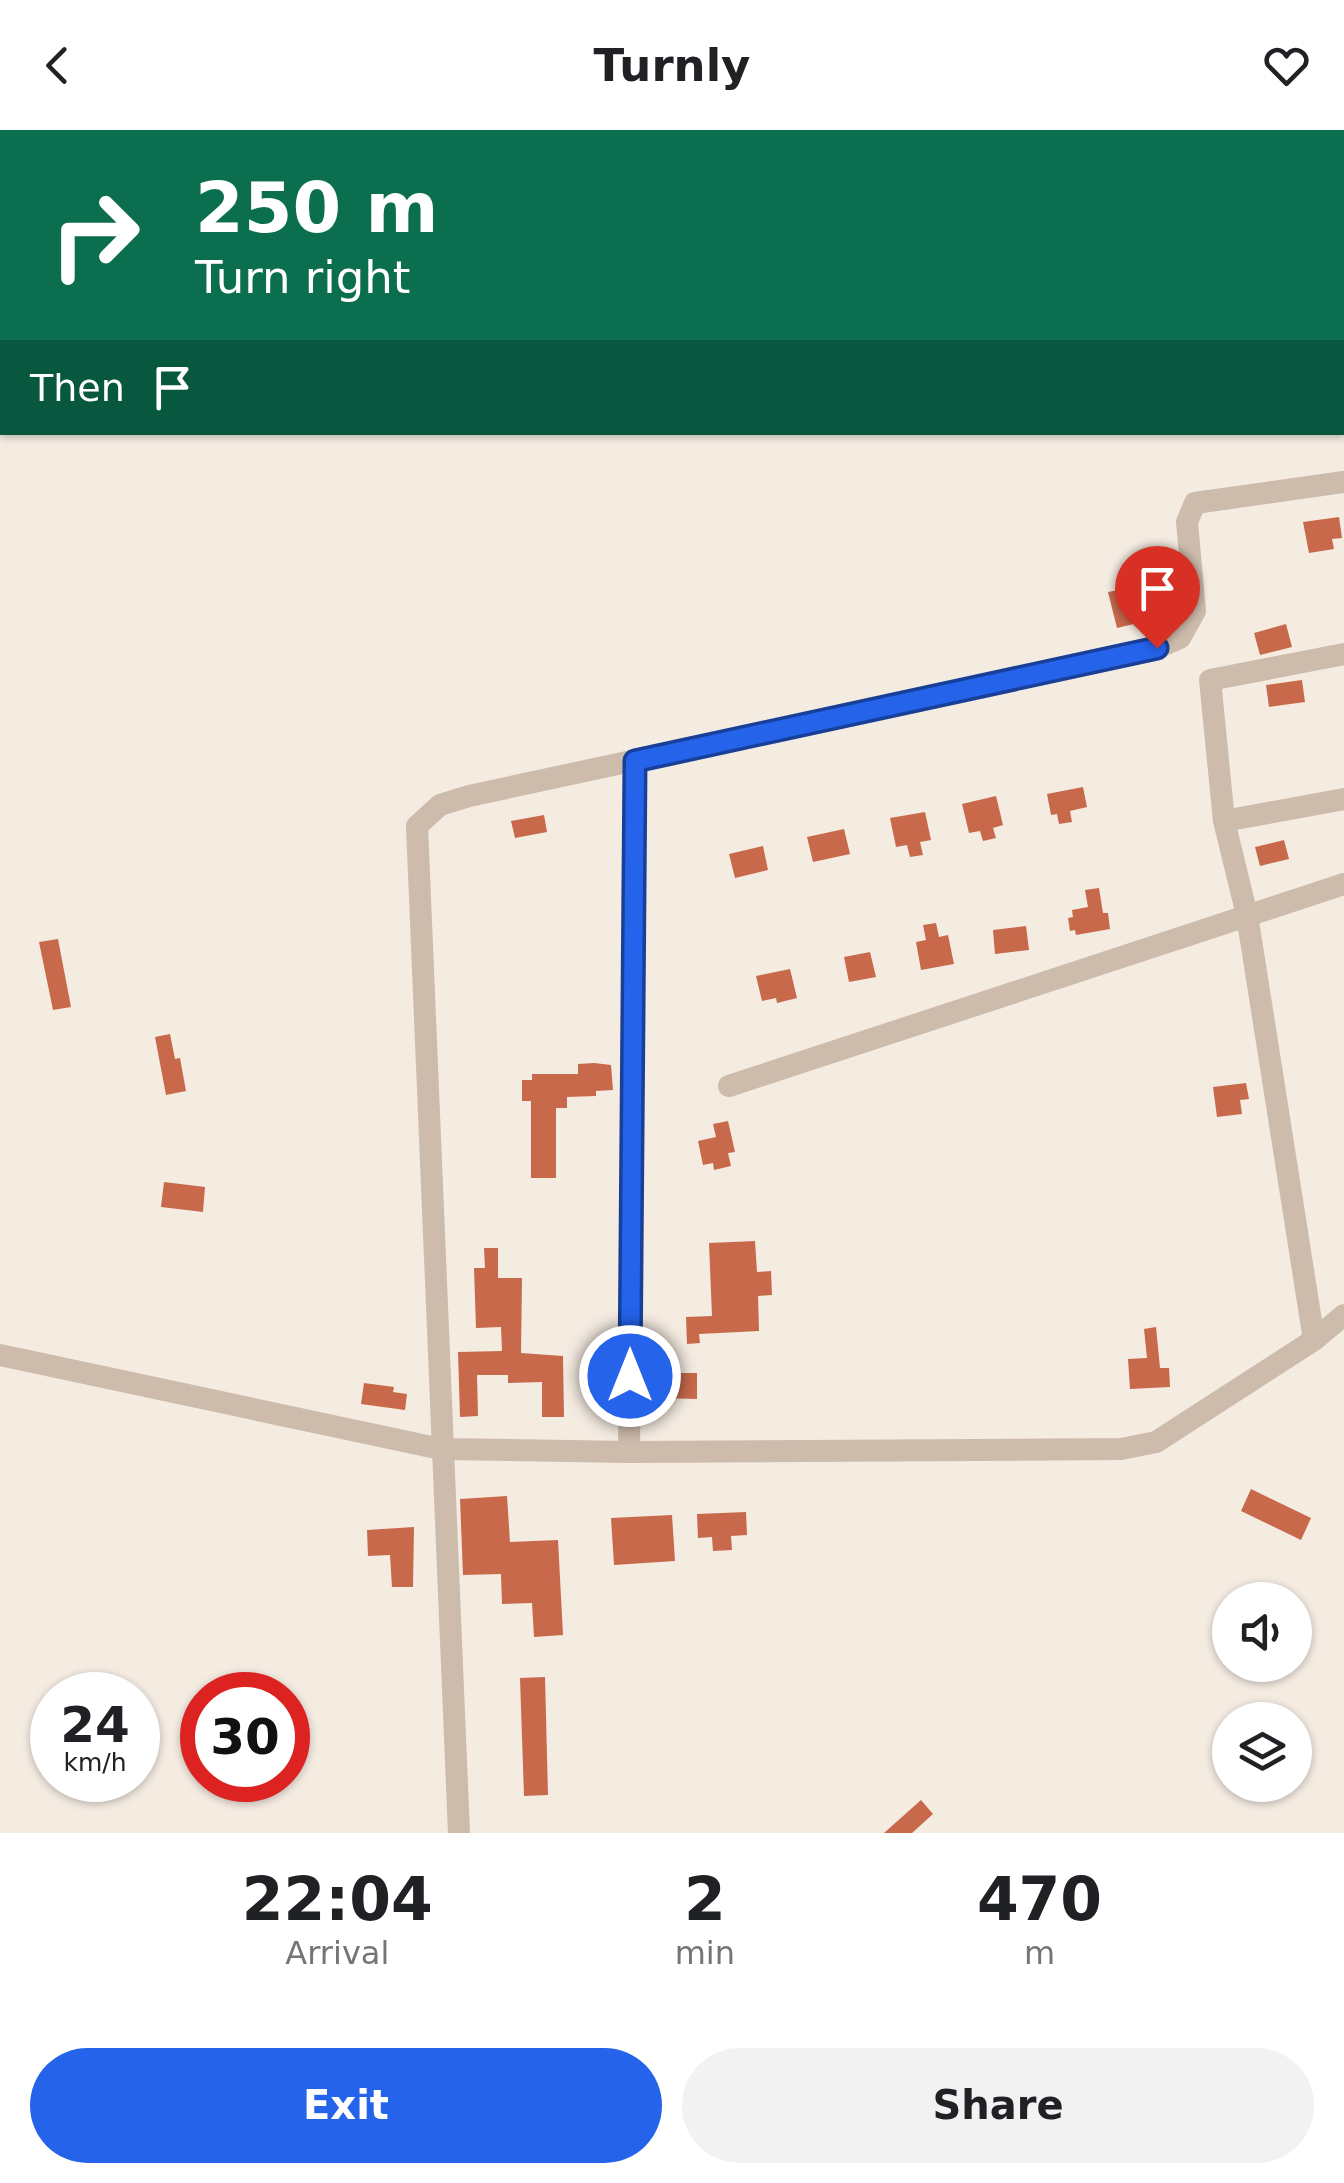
<!DOCTYPE html>
<style>
:root{--surface:#fff;--page:#f2f2f2;--text:#202124;--muted:#757577;--accent:#2563eb}
body{margin:0;font-family:"DejaVu Sans",sans-serif;background:var(--page);color:var(--text);height:100vh;display:flex;flex-direction:column;font-size:38px;white-space:nowrap}
*{box-sizing:border-box;margin:0}
p{font-size:32px;color:var(--muted)}
.icon{flex:none;width:55px;height:55px;fill:none;stroke:currentColor;stroke-width:2;stroke-linecap:round;stroke-linejoin:round}
.map{position:relative;height:1703px;overflow:hidden}
.side{display:flex;flex-direction:column;background:var(--surface);flex:1}
.side>*{flex:none}
.hud{position:absolute;left:0px;top:0px;width:1345px;height:305px;box-shadow:0 2px 8px #0004;background:#0b6e4f;color:#fff;overflow:hidden}
.tools{position:absolute;left:1212px;top:1452px;display:grid;gap:20px}
.tools a{display:grid;place-items:center;width:100px;height:100px;border-radius:50%;background:var(--surface);box-shadow:0 2px 8px #0004;font-size:50px}
.speed{position:absolute;left:30px;top:1542px;display:flex;gap:20px;font-size:50px;font-weight:700;text-align:center}
.speed>*{display:grid;place-content:center;width:130px;height:130px;border-radius:50%;background:var(--surface);box-shadow:0 2px 8px #0004;line-height:1}
.speed small{font-size:25px;font-weight:400}
.speed .limit{border:15px solid #d22;background:#fff;color:#111}
.pin{position:absolute;display:grid;place-items:center;width:85px;height:85px;color:#fff;margin:-102px -42px;border-radius:50% 50% 50% 0;rotate:-45deg;box-shadow:0 0 10px #0007}
.pin .icon{rotate:45deg}
.me{position:absolute;width:110px;margin:-55px;rotate:0deg;stroke-linejoin:round;filter:drop-shadow(0 0 8px #0008)}
.turn{display:flex;align-items:center;gap:35px;height:210px;padding:0 30px;font-size:45px}
.turn .icon{width:130px;height:130px;stroke-width:2.5}
.turn b{display:block;font-size:70px;line-height:85px}
.then{display:flex;align-items:center;height:95px;padding:0 30px;background:#0003;gap:20px;font-size:38px}
.eta{display:flex;justify-content:space-evenly;align-items:center;height:170px;text-align:center}
.eta b{font-size:60px;font-weight:800;line-height:70px}
.cta{display:flex;gap:20px;margin-top:auto;padding:20px 30px}
.cta a{flex:1;height:115px;border-radius:60px;background:var(--accent);color:#fff;font-size:40px;font-weight:800;line-height:115px;text-align:center}
.cta a+a{background:var(--page);color:var(--text)}
header{display:flex;justify-content:space-between;align-items:center;height:130px;padding:0 30px;background:var(--surface);font-size:45px;font-weight:800}
.map>svg:first-child{display:block}
</style>
<header><svg class="icon" aria-label="back" viewBox="0 0 24 24"><path d="M15 5l-7 7 7 7"/></svg>Turnly<svg class="icon" aria-label="heart" viewBox="0 0 24 24"><path d="M12 20l-8-8c-3-5 5-10 8-4 3-6 11-1 8 4z"/></svg></header>
<div class="map">
<svg width="1344" height="1703" viewBox="0 0 1344 1703">
<rect width="100%" height="100%" fill="#f4ebe1"/>
<path fill="#c8694b" d="M1339,387L1342,408L1332,409L1334,419L1309,423L1303,392Z
M1153,454L1155,466L1162,465L1167,486L1117,498L1108,462Z
M1286,494L1292,517L1260,525L1254,503Z
M1302,550L1305,572L1269,577L1266,555Z
M1083,657L1087,677L1070,681L1072,692L1059,694L1057,684L1051,685L1047,664Z
M996,666L1003,695L993,698L996,708L983,711L980,701L969,703L962,674Z
M925,682L931,710L920,712L923,725L910,727L907,715L896,717L890,688Z
M544,685L547,702L515,708L511,691Z
M844,699L850,724L813,732L807,707Z
M1284,710L1289,729L1260,736L1255,717Z
M763,716L768,740L735,748L729,724Z
M1099,758L1103,783H1108L1110,799L1076,805L1075,800L1070,801L1068,788L1073,787L1072,780L1088,777L1085,760Z
M936,793L939,807L948,805L954,834L921,840L916,812L926,810L923,795Z
M1026,796L1029,820L995,824L993,800Z
M58,809L71,877L53,880L39,812Z
M870,822L876,847L849,852L844,827Z
M790,839L797,868L777,873L776,868L762,871L756,846Z
M170,904L175,929L180,928L186,961L166,965L155,907Z
M594,933L611,935L613,960L596,961V966L567,967V978H556V1048H531V971H522V950H532V944H578V934Z
M1246,953L1249,969L1240,970L1242,984L1217,987L1213,957Z
M728,991L735,1022L728,1023L731,1036L714,1040L713,1033L703,1035L698,1011L716,1007L713,994Z
M164,1052L205,1057L203,1082L161,1077Z
M755,1111L757,1142L771,1141L772,1165L758,1166L759,1201L699,1204L700,1213L687,1214L686,1187L712,1186L709,1113Z
M484,1118H498V1148H522L521,1223L563,1226L564,1287H542V1252L508,1253V1245H477L478,1286L460,1287L458,1222L502,1221L501,1197L476,1198L474,1138H485Z
M1156,1197L1160,1238H1169L1170,1257L1130,1259L1128,1229L1147,1228L1144,1199Z
M676,1243H697V1269L660,1268V1253H676Z
M364,1253L394,1257L393,1262L407,1264L405,1280L361,1274Z
M1251,1359L1311,1388L1301,1410L1241,1381Z
M507,1366L510,1412L558,1410L563,1505L534,1507L532,1473L502,1474L501,1444L463,1445L460,1369Z
M746,1382L747,1405L731,1406L732,1420L713,1421L712,1407L698,1408L697,1384Z
M672,1385L675,1431L614,1435L611,1388Z
M414,1397L413,1457H392L390,1425L368,1426L367,1400Z
M545,1547L548,1665L524,1666L520,1548Z
M921,1670L933,1684L912,1703H884Z"/>
<g fill="none" stroke-linecap="round" stroke-linejoin="round">
<path stroke="#cdbbac" stroke-width="22" d="M1224,691L1210,550L1344,524
M729,956L1344,754
M1314,1210L1247,785L1224,691L1344,669
M0,1225L441,1319L629,1322L1121,1319L1156,1312L1314,1210L1344,1185
M629,1322L635,631
M459,1703L417,696L440,675L469,666L1157,518L1180,508L1195,481L1187,392L1195,373L1344,352"/>
</g>
<g fill="none" stroke-linecap="round" stroke-linejoin="round">
<g stroke="#184099" stroke-width="25">
<path id="route" d="M630,1246L635,631L1157,518"/>
</g>
<use href="#route" stroke="#2563eb" stroke-width="18"/>
</g>
</svg>
<div class="tools">
<a><svg class="icon" aria-label="sound" viewBox="0 0 24 24"><path d="M4 9h4l5-4v14l-5-4H4zM17 9q2 3 0 6"/></svg></a>
<a><svg class="icon" aria-label="layers" viewBox="0 0 24 24"><path d="M12 4l9 5-9 5-9-5zM3 14l9 5 9-5"/></svg></a>
</div>
<div class="speed"><div>24<small>km/h</small></div><div class="limit">30</div></div>
<div class="pin" style="left:1157px;top:518px;background:#d93025"><svg class="icon" aria-label="arrive" viewBox="0 0 24 24"><path d="M6 21V4h12l-3 4 3 4H6"/></svg></div>
<svg class="me" style="left:630px;top:1246px" viewBox="-20 -20 40 40"><circle r="17" fill="#2563eb" stroke="#fff" stroke-width="3"/><path d="M0-11L8 9 0 5-8 9z" fill="#fff"/></svg>
<div class="hud">
<div class="turn"><svg class="icon" aria-label="right" viewBox="0 0 24 24"><path d="M7 20v-9h11M14 6l5 5-5 5"/></svg><div><b>250 m</b>Turn right</div></div>
<div class="then">Then<svg class="icon" aria-label="arrive" viewBox="0 0 24 24"><path d="M6 21V4h12l-3 4 3 4H6"/></svg></div>
</div>
</div>
<section class="side">
<div class="eta">
<div><b>22:04</b><p>Arrival</p></div>
<div><b>2</b><p>min</p></div>
<div><b>470</b><p>m</p></div>
</div>
<div class="cta"><a>Exit</a><a>Share</a></div>
</section>
